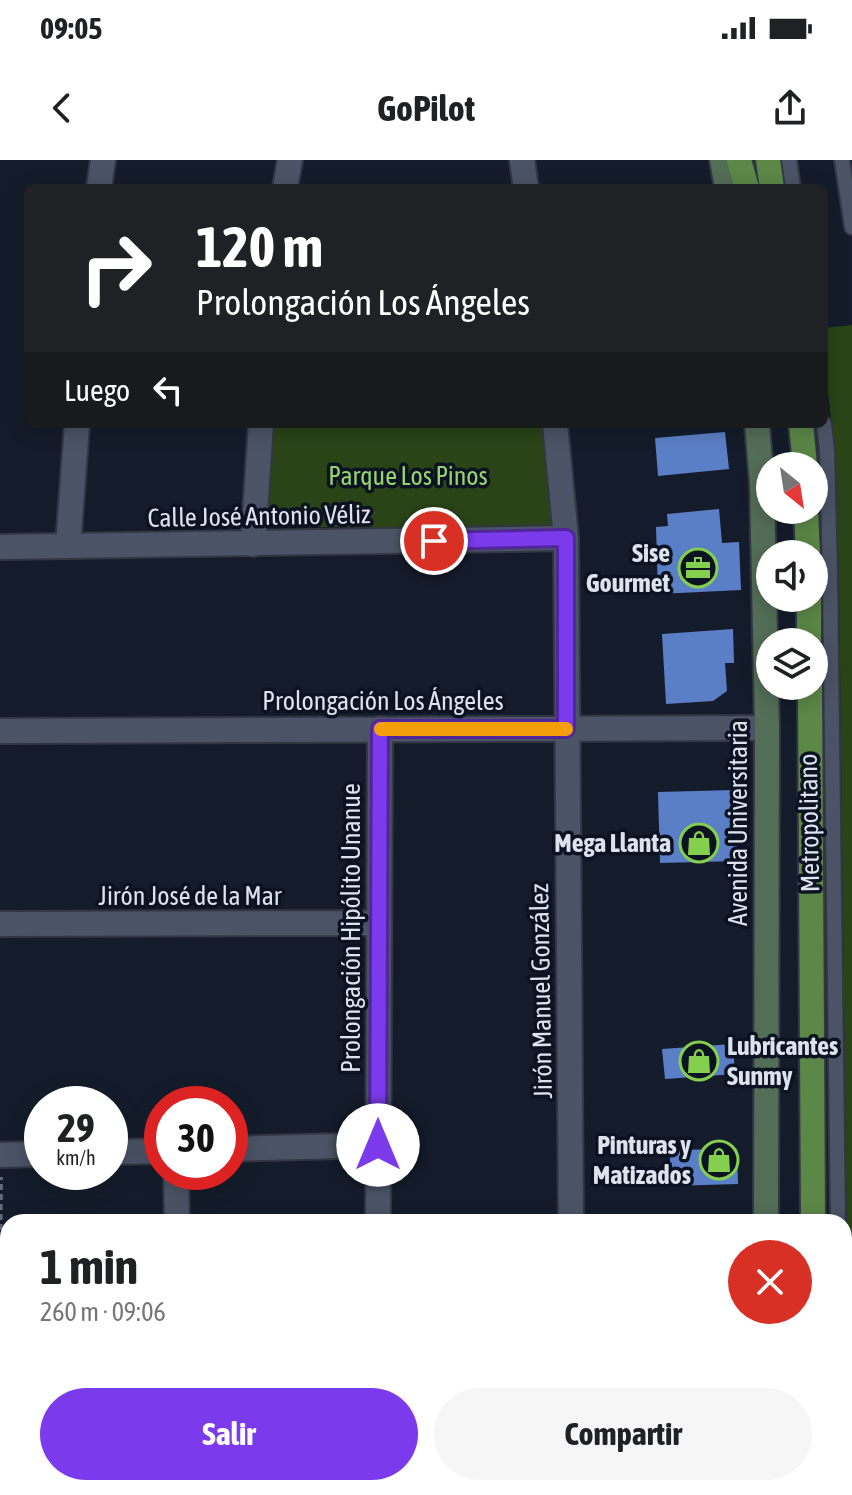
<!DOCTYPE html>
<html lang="es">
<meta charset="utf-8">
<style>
:root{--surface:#fff;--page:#f6f6f6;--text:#202124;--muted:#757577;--accent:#7c3aed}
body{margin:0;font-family:"Asap Condensed",sans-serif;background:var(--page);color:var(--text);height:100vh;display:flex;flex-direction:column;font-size:30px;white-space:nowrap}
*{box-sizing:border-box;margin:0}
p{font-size:26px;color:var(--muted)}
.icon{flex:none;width:44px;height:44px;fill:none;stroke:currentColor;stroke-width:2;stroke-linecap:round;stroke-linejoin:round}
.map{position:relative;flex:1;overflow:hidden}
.sheet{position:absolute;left:0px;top:1054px;width:852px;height:282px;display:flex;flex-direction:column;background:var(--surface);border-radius:24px 24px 0 0;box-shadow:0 4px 20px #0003}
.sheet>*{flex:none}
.guide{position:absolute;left:24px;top:24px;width:804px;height:244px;border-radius:12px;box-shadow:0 4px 20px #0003;background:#202124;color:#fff;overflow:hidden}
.needle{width:52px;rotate:150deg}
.controls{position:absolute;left:756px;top:292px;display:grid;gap:16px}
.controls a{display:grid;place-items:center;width:72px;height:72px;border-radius:50%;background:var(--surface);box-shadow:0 4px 20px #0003;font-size:40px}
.speed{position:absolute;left:24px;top:926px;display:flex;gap:16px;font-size:40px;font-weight:700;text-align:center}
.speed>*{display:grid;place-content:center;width:104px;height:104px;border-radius:50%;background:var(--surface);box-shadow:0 4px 20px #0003;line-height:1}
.speed small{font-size:20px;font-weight:400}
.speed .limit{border:12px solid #d22;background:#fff;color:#111}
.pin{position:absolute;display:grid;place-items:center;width:68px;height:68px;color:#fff;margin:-34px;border:4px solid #fff;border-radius:50%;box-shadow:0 2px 8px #0007}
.me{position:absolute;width:88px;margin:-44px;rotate:0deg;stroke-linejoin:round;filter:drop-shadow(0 0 6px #0008)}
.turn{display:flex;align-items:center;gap:28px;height:168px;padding:0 40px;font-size:36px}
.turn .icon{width:104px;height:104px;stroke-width:2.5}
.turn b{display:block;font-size:56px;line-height:68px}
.then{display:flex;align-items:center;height:76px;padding:0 40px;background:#0003;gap:16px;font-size:30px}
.round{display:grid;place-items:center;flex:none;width:84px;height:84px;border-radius:42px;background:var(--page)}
.head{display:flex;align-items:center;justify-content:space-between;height:136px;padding:0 40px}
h1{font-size:48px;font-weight:700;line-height:60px}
.cta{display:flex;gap:16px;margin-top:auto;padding:16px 40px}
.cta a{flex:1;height:92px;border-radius:48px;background:var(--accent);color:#fff;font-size:32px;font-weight:700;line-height:92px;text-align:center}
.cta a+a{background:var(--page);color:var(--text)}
.status{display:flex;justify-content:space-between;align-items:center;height:56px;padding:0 40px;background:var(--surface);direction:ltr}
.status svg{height:22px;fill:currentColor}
header{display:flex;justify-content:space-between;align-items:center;height:104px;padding:0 40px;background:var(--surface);font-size:36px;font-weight:700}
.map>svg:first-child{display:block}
</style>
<div class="status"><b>09:05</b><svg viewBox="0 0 49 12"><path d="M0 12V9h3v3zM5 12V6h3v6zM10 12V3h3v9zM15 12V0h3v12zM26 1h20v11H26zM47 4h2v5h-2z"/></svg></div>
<header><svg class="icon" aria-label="back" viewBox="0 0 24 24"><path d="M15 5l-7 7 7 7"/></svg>GoPilot<svg class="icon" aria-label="share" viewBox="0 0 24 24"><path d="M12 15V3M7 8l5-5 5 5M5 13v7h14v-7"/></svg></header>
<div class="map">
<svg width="852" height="1335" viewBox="0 0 852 1335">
<rect width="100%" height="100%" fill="#141c2b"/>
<path fill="#2a4418" d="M852,165V1335H840V1328H844V1185L847,1088L839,425L835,295L824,195V168Z
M273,264H542L552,368L265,367Z
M18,1328H168V1335H19Z"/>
<path fill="#5b7fc6" d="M725,272L729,309L658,316L655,278Z
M719,349L722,383L739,382L741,430L658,434L656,367L668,366L667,354Z
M733,469L734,503H725L727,531L713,541L666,544L662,474Z
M735,630L738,701L660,703L658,632Z
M733,884L735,914L665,919L662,889Z
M737,989L738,1024L670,1026V990Z
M667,1328H735V1335H668Z"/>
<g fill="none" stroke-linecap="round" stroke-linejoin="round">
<g stroke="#323743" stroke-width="18">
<path id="lane" d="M789,0L793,28
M842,0L852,67
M824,264L827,291L830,420L838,1062
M831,1335V1328"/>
</g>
<g stroke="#323743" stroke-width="28">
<path id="street" d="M522,0L526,28
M99,28L103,0
M285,28L290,0
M555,264L566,378L571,1062
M253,384L261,264
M68,386L77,264
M0,387L566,378
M0,571L767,568
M0,764L379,763
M230,989L378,985
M110,992L162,991
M0,995L42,994
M176,1012L177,1062
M378,1062L380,569
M0,1286L2,1335
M180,1328V1335
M377,1335V1328
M568,1335V1328"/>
</g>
<g stroke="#323743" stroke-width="28">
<path id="secondary" d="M722,0L727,28
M757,264L762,324L767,568L766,1062
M763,1335V1328"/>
</g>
<g stroke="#323743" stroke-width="28">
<path id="primary" d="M739,0L747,28
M768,0L772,28
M801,264L805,306
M806,350L808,394
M809,438V482
M810,526L813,1062
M808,1335V1328"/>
</g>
<path stroke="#636b78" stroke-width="4" stroke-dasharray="6 4" stroke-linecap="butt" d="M0,1110L1,1017"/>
<use href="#lane" stroke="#4b5466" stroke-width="14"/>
<use href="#street" stroke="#4b5466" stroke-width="24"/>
<use href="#secondary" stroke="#536e57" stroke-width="24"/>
<use href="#primary" stroke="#5c8847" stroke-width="24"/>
</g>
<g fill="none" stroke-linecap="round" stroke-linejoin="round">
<g stroke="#51269a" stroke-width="20">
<path id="route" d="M378,985L380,569H566V378L434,381"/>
</g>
<use href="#route" stroke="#7c3aed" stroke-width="14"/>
<path stroke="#f59e0b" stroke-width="14" d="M381,569H566"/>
</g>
<defs>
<g id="office-ring" transform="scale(2)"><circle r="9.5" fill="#0b1221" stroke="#84cf4d" stroke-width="1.5"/><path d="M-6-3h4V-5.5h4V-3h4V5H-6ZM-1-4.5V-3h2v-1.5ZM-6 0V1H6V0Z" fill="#84cf4d"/></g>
<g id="shop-ring" transform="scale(2)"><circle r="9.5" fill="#0b1221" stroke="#84cf4d" stroke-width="1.5"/><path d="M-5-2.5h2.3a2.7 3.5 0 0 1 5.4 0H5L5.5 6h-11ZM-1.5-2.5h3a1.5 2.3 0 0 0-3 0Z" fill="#84cf4d"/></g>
</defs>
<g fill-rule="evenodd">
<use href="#office-ring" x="698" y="408"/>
<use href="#shop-ring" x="699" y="683"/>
<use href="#shop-ring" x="699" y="901"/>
<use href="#shop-ring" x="719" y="1000"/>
</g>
<g text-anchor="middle" stroke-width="7" stroke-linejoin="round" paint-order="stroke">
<g font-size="26" fill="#97d470" stroke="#0b1221">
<text x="408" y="325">Parque Los Pinos</text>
</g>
<g font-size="26" fill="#dde3ed" stroke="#0b1221">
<text transform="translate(259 356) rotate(-1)" y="9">Calle José Antonio Véliz</text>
<text x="383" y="550">Prolongación Los Ángeles</text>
<text transform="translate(738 663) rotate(-90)" y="9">Avenida Universitaria</text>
<text transform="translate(809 663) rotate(-91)" y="9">Metropolitano</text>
<text x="190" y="745">Jirón José de la Mar</text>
<text transform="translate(351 768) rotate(-90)" y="9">Prolongación Hipólito Unanue</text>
<text transform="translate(541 831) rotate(-91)" y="9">Jirón Manuel González</text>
</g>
<g font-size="26" font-weight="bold" fill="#dde3ed" stroke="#0b1221" text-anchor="end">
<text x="670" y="402">Sise<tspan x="670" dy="30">Gourmet</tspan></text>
<text x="671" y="692">Mega Llanta</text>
<text x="727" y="895" text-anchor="start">Lubricantes<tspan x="727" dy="30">Sunmy</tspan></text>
<text x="691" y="994">Pinturas y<tspan x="691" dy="30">Matizados</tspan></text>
</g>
</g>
</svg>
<div class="controls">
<a><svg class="needle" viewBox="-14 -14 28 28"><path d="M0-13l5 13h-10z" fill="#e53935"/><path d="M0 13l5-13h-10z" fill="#757577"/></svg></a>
<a><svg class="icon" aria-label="sound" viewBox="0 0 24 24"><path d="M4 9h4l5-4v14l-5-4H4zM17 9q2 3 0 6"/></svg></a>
<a><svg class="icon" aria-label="layers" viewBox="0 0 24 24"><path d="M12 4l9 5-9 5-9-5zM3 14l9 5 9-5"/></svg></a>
</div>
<div class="speed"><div>29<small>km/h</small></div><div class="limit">30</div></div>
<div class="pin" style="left:434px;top:381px;background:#d93025"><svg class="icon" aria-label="arrive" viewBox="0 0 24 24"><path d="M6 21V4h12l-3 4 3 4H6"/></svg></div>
<svg class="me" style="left:378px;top:985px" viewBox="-20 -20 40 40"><circle r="19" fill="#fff"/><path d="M0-13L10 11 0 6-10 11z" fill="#7c3aed"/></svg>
<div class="guide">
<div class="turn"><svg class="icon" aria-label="right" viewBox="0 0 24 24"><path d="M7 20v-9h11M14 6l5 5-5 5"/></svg><div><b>120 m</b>Prolongación Los Ángeles</div></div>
<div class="then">Luego<svg class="icon" aria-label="left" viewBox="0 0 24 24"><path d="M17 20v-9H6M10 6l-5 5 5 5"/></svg></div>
</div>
<section class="sheet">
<div class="head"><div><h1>1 min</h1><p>260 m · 09:06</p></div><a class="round" style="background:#d93025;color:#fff"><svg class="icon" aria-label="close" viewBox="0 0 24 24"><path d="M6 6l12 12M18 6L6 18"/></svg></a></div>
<div class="cta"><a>Salir</a><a>Compartir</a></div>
</section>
</div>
